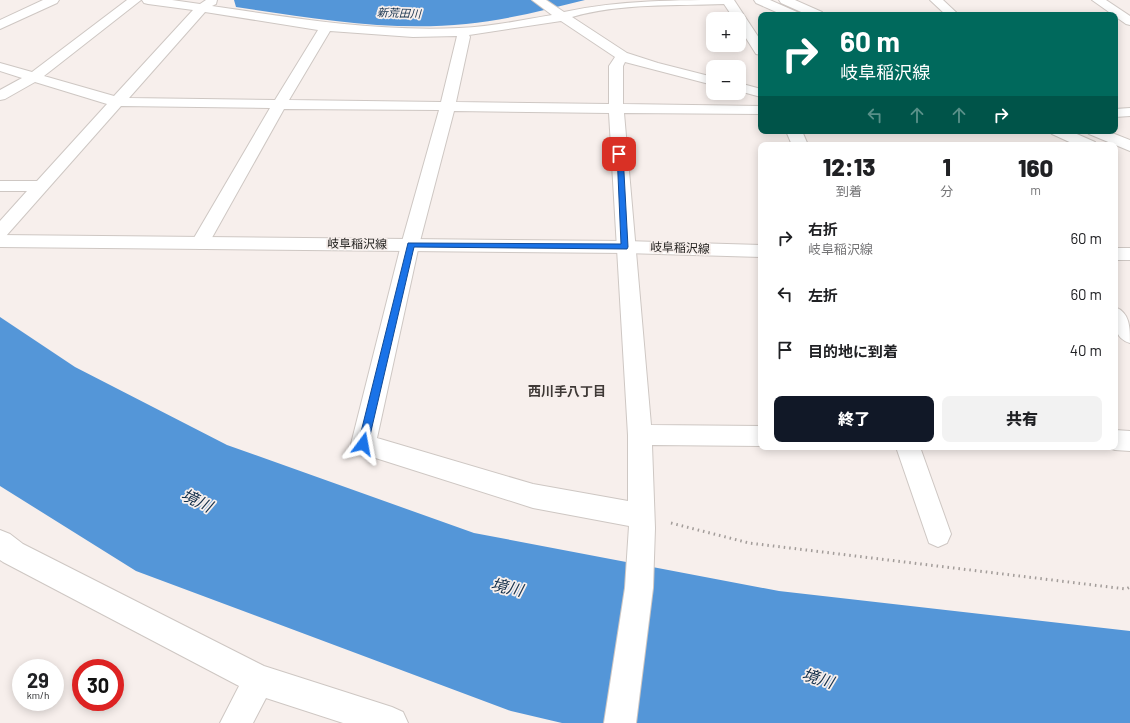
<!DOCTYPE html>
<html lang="ja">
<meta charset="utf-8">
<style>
:root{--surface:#fff;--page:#f2f2f2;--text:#202124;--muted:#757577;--accent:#111827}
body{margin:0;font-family:Barlow,"Noto Sans JP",sans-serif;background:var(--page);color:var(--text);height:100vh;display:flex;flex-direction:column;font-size:15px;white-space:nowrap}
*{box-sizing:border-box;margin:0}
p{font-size:13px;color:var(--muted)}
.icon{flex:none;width:22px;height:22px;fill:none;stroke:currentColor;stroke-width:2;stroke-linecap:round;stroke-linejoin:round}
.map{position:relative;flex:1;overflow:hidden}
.panel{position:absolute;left:758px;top:142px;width:360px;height:308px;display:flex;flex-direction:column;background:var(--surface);border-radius:8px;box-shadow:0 2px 10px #0003}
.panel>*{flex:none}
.guide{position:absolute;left:758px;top:12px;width:360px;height:122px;border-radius:8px;box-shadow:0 2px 10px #0003;background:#00695c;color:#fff;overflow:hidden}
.fabs{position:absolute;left:706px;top:12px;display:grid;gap:8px}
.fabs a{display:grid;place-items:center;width:40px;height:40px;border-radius:8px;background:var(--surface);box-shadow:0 2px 10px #0003;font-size:20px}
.speed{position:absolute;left:12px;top:659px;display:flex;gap:8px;font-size:20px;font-weight:700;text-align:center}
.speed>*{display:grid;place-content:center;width:52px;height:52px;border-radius:50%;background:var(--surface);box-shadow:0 2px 10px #0003;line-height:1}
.speed small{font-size:10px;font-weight:400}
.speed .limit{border:6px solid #d22;background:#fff;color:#111}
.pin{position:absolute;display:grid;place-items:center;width:34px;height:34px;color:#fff;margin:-17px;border-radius:8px;box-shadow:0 2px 6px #0006}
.me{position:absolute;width:44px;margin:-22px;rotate:13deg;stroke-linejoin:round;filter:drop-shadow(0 0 3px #0008)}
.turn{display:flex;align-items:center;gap:14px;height:84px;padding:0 16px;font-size:18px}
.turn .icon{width:52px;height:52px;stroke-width:2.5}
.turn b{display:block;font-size:28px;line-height:34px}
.lanes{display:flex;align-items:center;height:38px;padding:0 16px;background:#0003;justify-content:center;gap:20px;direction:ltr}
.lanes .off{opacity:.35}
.eta{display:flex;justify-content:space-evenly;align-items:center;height:68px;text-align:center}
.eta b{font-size:24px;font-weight:800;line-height:28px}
.action{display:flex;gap:8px;margin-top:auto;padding:8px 16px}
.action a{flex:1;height:46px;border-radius:8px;background:var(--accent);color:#fff;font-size:16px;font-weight:800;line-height:46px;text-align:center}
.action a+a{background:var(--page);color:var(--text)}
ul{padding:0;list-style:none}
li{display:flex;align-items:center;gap:12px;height:56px;padding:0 16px}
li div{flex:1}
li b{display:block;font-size:15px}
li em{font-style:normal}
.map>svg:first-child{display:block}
</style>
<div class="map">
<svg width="1130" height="723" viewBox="0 0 1130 723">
<rect width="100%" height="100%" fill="#f7efec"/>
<path fill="#5496d8" d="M232,0H585C545,10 506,20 466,24C389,32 311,18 236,7L234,0Z
M0,317L75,367L227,445L474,533L779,591L1130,631V723H562L511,711L136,571L0,486Z"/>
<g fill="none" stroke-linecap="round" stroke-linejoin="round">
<g stroke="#cec7c3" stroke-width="2">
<path id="street" d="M43,0H59L57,3L0,29V20Z
M127,0H141L44,76L114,96L193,10L148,4L144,3L142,0H172L200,4L206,0H217L216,4L212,6C294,18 376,32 459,28C490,27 522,20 552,15L532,0H546L564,12C619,0 677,0 734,0L761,41V55L756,54L739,27V19H734L724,4C676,6 619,3 572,17L627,53L658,63L713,77V85L625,62L623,66V104L761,106V114L624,113L651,425L761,426V446L652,445L655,528L653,588L636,723H604L625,588L629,526L533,508L363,454L354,451L351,444L401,245L439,110L284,109L209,243L207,247L200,249L193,247L191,243L270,108L121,106L6,236L0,238V221L27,191H0V181H37L107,104L35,82L5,99L0,100V90L22,78L0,71V63L32,72ZM205,12L318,30L275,100L129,98ZM561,21L615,57L609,66V104L456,102L470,37L469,35ZM330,31L413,37L457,36L441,102L289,100ZM454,111L609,113L628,435V501L533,484L377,438L419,245Z
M930,0H943L959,15H946Z
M1092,0H1106L1130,16V25L1126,24Z
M739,83L761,89V97L739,91Z
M1130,108V116L1115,117V109Z
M786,131H802L808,145H792Z
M1115,307C1130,313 1130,327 1130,343C1113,338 1115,323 1115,307Z
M1115,430L1130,431V451L1115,450L1106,447H1115Z
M896,447H920L951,534L947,543L938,547L929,543Z
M0,530L10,534L23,544L264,666L392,707L403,712L408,723H343L266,698L253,723H220L239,686L3,562L0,560Z"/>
</g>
<g stroke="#cec7c3" stroke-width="2">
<path id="secondary" d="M754,0H770L797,12L799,15H783L756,3Z
M779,0H795L822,12L824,15H808L781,3Z
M1049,131H1070L1095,142L1097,145H1076L1052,134Z
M1086,131H1107L1130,140V151L1089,134Z"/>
</g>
<g stroke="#cec7c3" stroke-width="2">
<path id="primary" d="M0,235L625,241L761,245V257L625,253L0,247Z
M1115,248H1130V260H1115Z"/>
</g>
<path stroke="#a39d9a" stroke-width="3" stroke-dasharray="1.5 4" stroke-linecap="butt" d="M671,523L749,543L1126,589L1130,587"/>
<use href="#street" fill="#fff" fill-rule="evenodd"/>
<use href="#secondary" fill="#fff" fill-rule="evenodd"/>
<use href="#primary" fill="#fff" fill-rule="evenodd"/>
</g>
<path fill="#1a73e8" stroke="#114b97" d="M617,153L623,154L628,247L627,249L414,247L368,444L366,447L363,449L359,447L358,444L408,243L621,244Z"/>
<g text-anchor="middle" stroke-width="3.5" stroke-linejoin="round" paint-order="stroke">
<g font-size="11" font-style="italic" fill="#14304b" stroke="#f7efec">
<text transform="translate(399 13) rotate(2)" y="4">新荒田川</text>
</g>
<g font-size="12" fill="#211f1d" stroke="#f7efec">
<text transform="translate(357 244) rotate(1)" y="4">岐阜稲沢線</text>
<text transform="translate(680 248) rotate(2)" y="4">岐阜稲沢線</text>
</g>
<g font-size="13" font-weight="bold" fill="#3f3936" stroke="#f7efec">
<text x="567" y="396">西川手八丁目</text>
</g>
<g font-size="16" font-style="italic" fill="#14304b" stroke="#f7efec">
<text transform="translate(197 500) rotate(26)" y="6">境川</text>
<text transform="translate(507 587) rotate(13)" y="6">境川</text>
<text transform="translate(818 678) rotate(17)" y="6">境川</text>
</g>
</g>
</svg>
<div class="fabs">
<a>+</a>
<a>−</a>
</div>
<div class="speed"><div>29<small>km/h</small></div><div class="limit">30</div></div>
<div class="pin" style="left:619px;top:154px;background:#d93025"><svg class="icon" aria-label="arrive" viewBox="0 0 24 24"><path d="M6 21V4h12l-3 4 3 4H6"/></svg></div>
<svg class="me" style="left:363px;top:444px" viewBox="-20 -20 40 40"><path d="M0-17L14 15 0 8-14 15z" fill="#1a73e8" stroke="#fff" stroke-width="4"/></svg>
<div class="guide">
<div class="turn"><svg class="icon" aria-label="right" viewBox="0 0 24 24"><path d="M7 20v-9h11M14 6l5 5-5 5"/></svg><div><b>60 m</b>岐阜稲沢線</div></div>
<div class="lanes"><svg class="icon off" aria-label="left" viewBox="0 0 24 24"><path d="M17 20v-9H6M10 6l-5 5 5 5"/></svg><svg class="icon off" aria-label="ahead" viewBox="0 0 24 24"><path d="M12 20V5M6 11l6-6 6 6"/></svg><svg class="icon off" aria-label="ahead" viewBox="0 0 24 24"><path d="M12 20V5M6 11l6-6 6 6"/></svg><svg class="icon" aria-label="right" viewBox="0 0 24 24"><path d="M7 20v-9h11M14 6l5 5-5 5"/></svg></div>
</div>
<section class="panel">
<div class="eta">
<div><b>12:13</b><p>到着</p></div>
<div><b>1</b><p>分</p></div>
<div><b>160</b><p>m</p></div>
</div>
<ul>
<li><svg class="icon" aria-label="right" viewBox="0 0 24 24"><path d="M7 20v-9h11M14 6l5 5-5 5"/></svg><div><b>右折</b><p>岐阜稲沢線</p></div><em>60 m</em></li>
<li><svg class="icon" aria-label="left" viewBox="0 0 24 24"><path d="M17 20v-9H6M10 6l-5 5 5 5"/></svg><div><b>左折</b></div><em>60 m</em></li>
<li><svg class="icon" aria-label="arrive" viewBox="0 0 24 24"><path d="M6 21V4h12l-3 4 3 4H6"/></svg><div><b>目的地に到着</b></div><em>40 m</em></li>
</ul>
<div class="action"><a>終了</a><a>共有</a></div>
</section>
</div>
